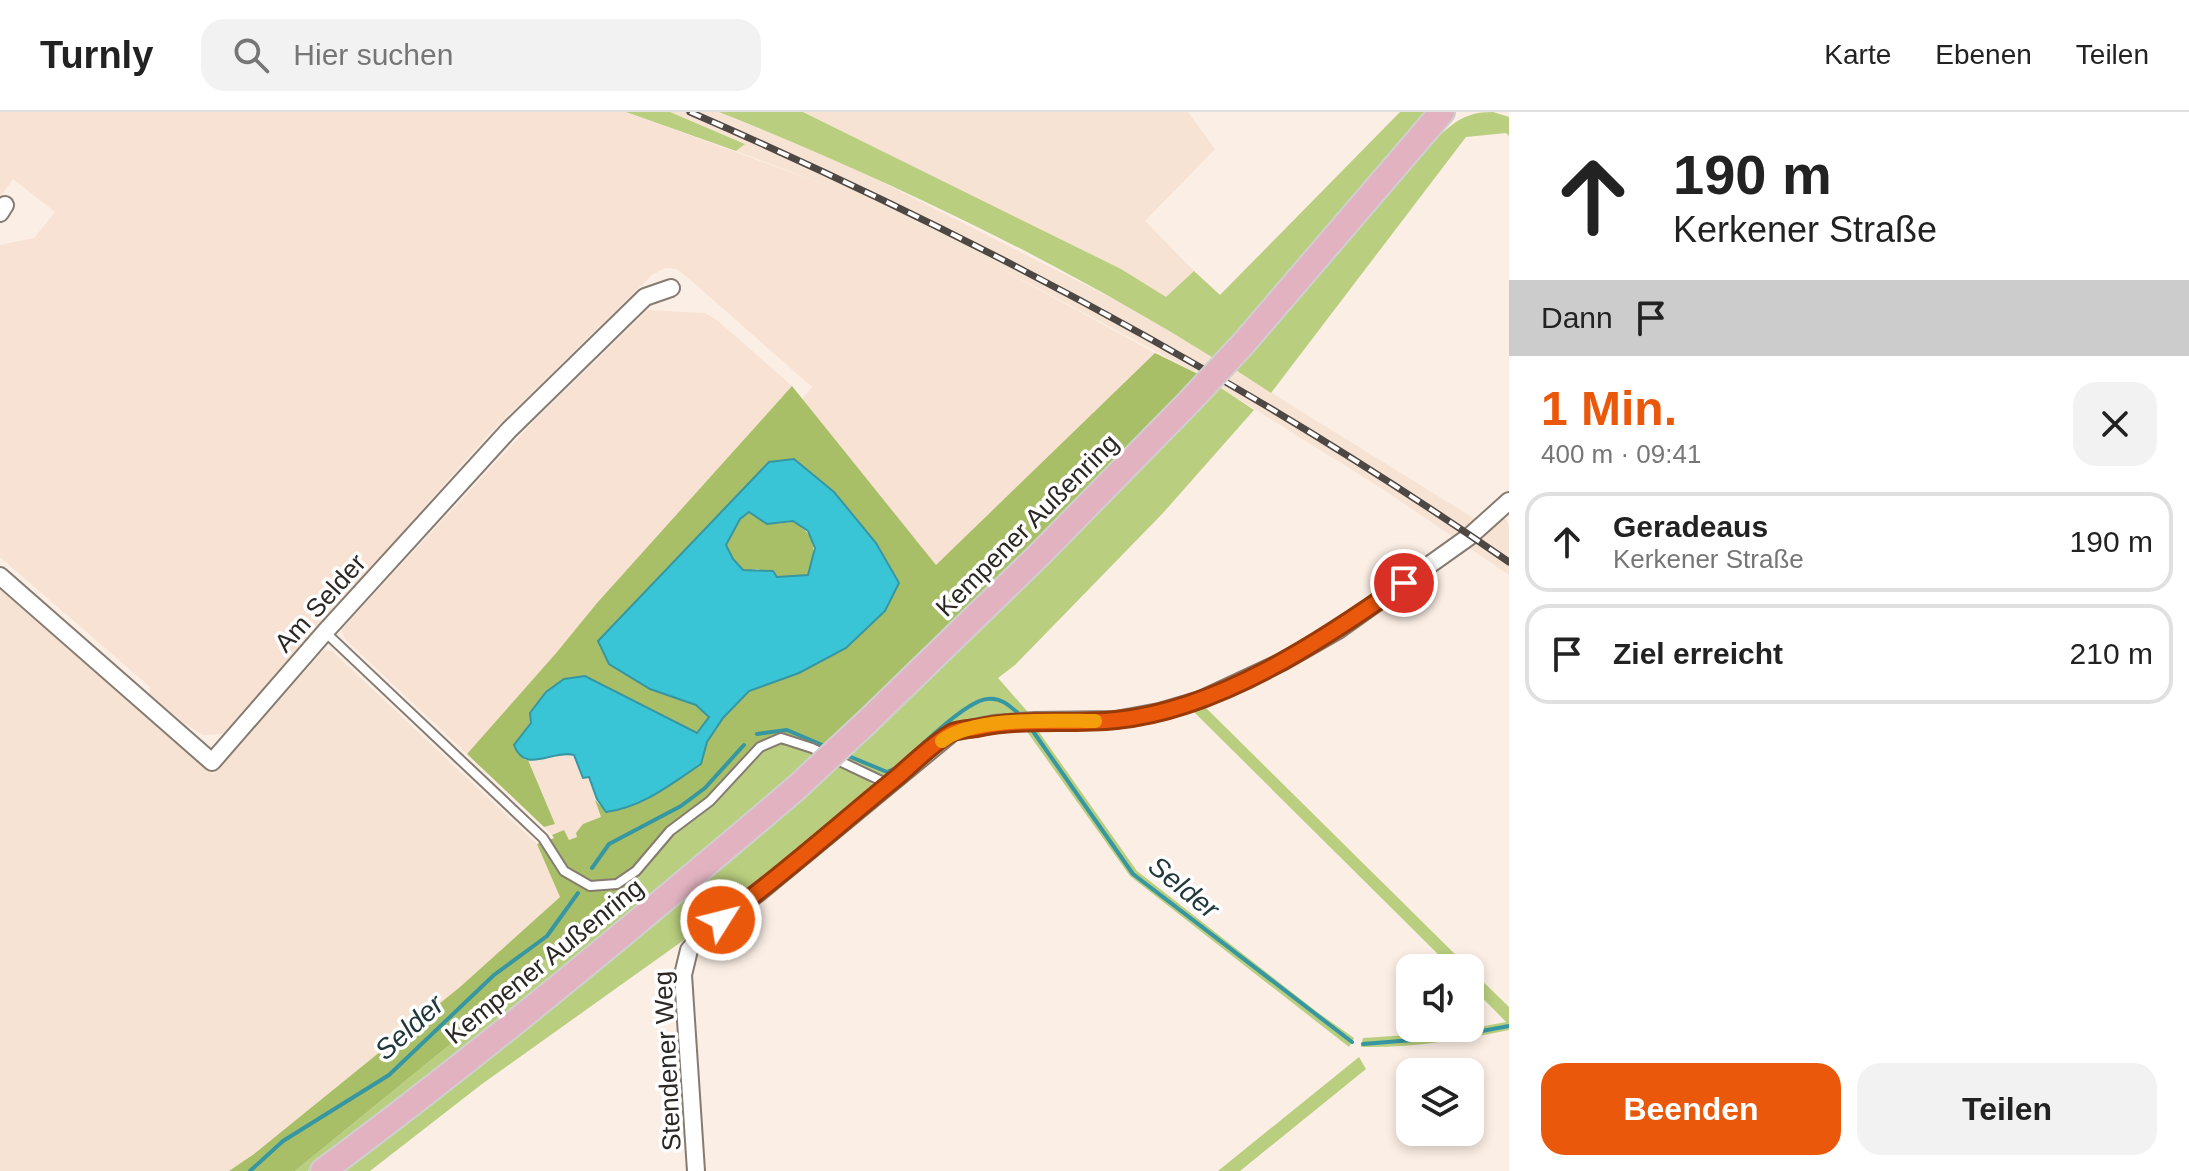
<!DOCTYPE html>
<html lang="de">
<meta charset="utf-8">
<style>
:root{--surface:#fff;--page:#f2f2f2;--text:#222;--muted:#767676;--line:#e0e0e0;--accent:#ea580c}
body{margin:0;font-family:Arial,sans-serif;background:var(--page);color:var(--text);height:100vh;display:flex;flex-direction:column;font-size:30px;white-space:nowrap}
*{box-sizing:border-box;margin:0}
p{font-size:26px;color:var(--muted)}
.icon{flex:none;width:44px;height:44px;fill:none;stroke:currentColor;stroke-width:2;stroke-linecap:round;stroke-linejoin:round}
.map{position:relative;flex:1;overflow:hidden}
.panel{display:flex;flex-direction:column;background:var(--surface);width:680px}
.panel>*{flex:none}
.banner{background:#fff;color:var(--text);overflow:hidden}
.buttons{position:absolute;left:1396px;top:842px;display:grid;gap:16px}
.buttons a{display:grid;place-items:center;width:88px;height:88px;border-radius:16px;background:var(--surface);box-shadow:0 4px 12px #0003;font-size:40px}
.pin{position:absolute;display:grid;place-items:center;width:68px;height:68px;color:#fff;margin:-34px;border:4px solid #fff;border-radius:50%;box-shadow:0 2px 8px #0007}
.me{position:absolute;width:88px;margin:-44px;rotate:54deg;stroke-linejoin:round;filter:drop-shadow(0 0 6px #0008)}
.turn{display:flex;align-items:center;gap:28px;height:168px;padding:0 32px;font-size:36px}
.turn .icon{width:104px;height:104px;stroke-width:2.5}
.turn b{display:block;font-size:56px;line-height:68px}
.then{display:flex;align-items:center;height:76px;padding:0 32px;background:#0003;gap:16px;font-size:30px}
.round{display:grid;place-items:center;flex:none;width:84px;height:84px;border-radius:24px;background:var(--page)}
.overview{display:flex;align-items:center;justify-content:space-between;height:136px;padding:0 32px}
h1{font-size:48px;font-weight:700;line-height:60px;color:var(--accent)}
.cta{display:flex;gap:16px;margin-top:auto;padding:16px 32px}
.cta a{flex:1;height:92px;border-radius:24px;background:var(--accent);color:#fff;font-size:32px;font-weight:700;line-height:92px;text-align:center}
.cta a+a{background:var(--page);color:var(--text)}
ul{padding:0;list-style:none}
li{display:flex;align-items:center;gap:24px;height:100px;margin:0 16px 12px;padding:0 16px;border:4px solid var(--line);border-radius:24px}
li div{flex:1}
li b{display:block;font-size:30px}
li em{font-style:normal}
header{display:flex;align-items:center;gap:48px;box-sizing:border-box;height:112px;padding:0 40px;background:var(--surface);border-bottom:2px solid var(--line)}
header strong{font-size:38px}
nav{display:flex;gap:44px;margin-inline-start:auto;font-size:28px}
.search{width:560px;height:72px;background:var(--page);display:flex;align-items:center;gap:20px;box-sizing:border-box;padding:0 28px;border-radius:24px;color:var(--muted);font-size:30px}
main{display:flex;flex:1;min-height:0}
.map>svg:first-child{display:block}
</style>
<header>
<strong>Turnly</strong>
<div class="search"><svg class="icon" aria-label="search" viewBox="0 0 24 24"><circle cx="10" cy="10" r="6"/><path d="M15 15l6 6"/></svg>Hier suchen</div>
<nav><a>Karte</a><a>Ebenen</a><a>Teilen</a></nav>
</header>
<main>
<div class="map">
<svg width="1509" height="1059" viewBox="0 0 1509 1059">
<rect width="100%" height="100%" fill="#fbeee4"/>
<path fill="#f6e3d3" d="M670,0H719L852,55L1147,204L1488,415L1502,402L1509,413V463L1381,376L1200,263L987,149L823,72L736,39L744,31Z
M803,0H1188L1215,37L1145,109L1194,159L1166,186L1121,157Z
M0,476L213,662L324,538L332,539L537,732L561,784L460,875L254,1042L229,1059H0Z"/>
<path fill="#f8e2d4" d="M0,0H626L823,72L987,149L1155,241L936,454L802,287L812,275L686,164L676,157L665,156L652,163L488,323L231,614L222,622L203,623L184,611L150,582V575L0,445V133L34,126L55,100L13,67L0,85Z
M648,198L705,201L717,208L792,274L597,491L557,540L467,642L345,527L341,518L534,309Z
M566,641L574,643L583,666L589,664L602,705L583,712L578,725L569,728L564,718L552,723L544,715L555,712L528,648L545,647Z"/>
<path fill="#b9ce7e" d="M626,0H670L745,32L736,39Z
M719,0H803L1121,157L1166,185L1194,159L1220,183L1400,0H1429L1220,250C1062,151 892,69 719,0Z
M1493,0L1509,5V24L1506,21L1466,25L1271,281L1234,257L1429,33C1452,13 1461,0 1493,0Z
M1218,274L1254,298L1163,401L1015,553L998,566L1033,606L966,614L890,664L879,663L841,646Z
M1201,591L1469,856H1452L1189,595Z
M1034,613L1137,759L1317,900L1354,926L1349,935L1130,764L1023,614Z
M776,633L798,636L817,643L420,976L308,1059H295L485,904L636,763L678,719L711,694L755,646Z
M835,651L864,664L874,674L867,687L754,778L482,972L370,1059H333Z
M1470,857L1509,895V918C1460,928 1411,936 1361,935L1363,926L1453,920L1506,910L1470,873Z
M1359,945L1366,957L1240,1059H1218Z"/>
<path fill="#a9bf67" d="M1155,241L1202,264L999,471L817,643L798,636L776,633L755,646L711,694L678,719L636,763L485,904L295,1059H229L254,1042L460,875L560,785L537,732L554,726L552,723L564,718L569,728L577,725L576,721L583,712L601,705L595,688L607,700C643,695 671,672 701,652L707,630L723,606L749,578L799,561L899,471L876,431L834,380L794,347L769,350L598,529L650,577L696,593L710,605L696,621L671,607L564,567L545,580L530,601L531,611L514,633L525,648H528L555,712L544,715L467,642L557,540L597,491L792,274L936,453Z
M749,399C761,410 777,414 793,409C819,426 815,436 808,464L777,466L758,457L743,459L733,447L726,433L740,407Z"/>
<path fill="#3ac5d7" stroke="#3696a1" stroke-width="2" fill-rule="evenodd" d="M794,347L834,380L876,431L899,471L885,499L846,536L799,561L749,579L723,606L707,630L701,652C671,672 643,695 606,700L597,687L589,665L583,666L574,643C553,637 525,663 514,633L531,611L530,601L546,580L564,567L585,564L697,621L709,605L696,593L650,577L609,552L598,529L769,350ZM749,400L767,412L793,409L808,419L815,436L808,463L777,465L773,459L743,458L733,447L726,433L740,407Z"/>
<g fill="none" stroke-linecap="round" stroke-linejoin="round">
<path stroke="#3696a1" stroke-width="4" d="M1030,615L1133,762L1352,930
M757,622L787,618L827,635
M846,643L887,660L896,656C915,640 965,589 987,587C1001,585 1010,594 1020,603
M592,756L609,732L681,694L705,676L744,633
M1363,932L1450,925L1509,914
M250,1059L283,1029L389,963L494,863L547,824L578,781"/>
<g stroke="#867b71" stroke-width="12">
<path id="service" d="M325,520L543,726L564,759L590,774L617,772L636,759L670,719L710,689L760,635L781,626L812,636L888,672"/>
</g>
<g stroke="#867b71" stroke-width="20">
<path id="minor" d="M0,101L5,93
M0,464L212,650L325,520L509,318L645,185L671,176
M696,1059L683,863L689,838L703,821L757,782L953,620L994,612L1035,609L1116,608L1159,600L1200,588L1282,550L1338,518L1470,424L1509,389"/>
</g>
<g stroke="#d0cfcf" stroke-width="28">
<path id="primary" d="M1243,232L1442,0
M869,608L1039,443L1189,290
M323,1059C486,938 641,808 795,677"/>
</g>
<use href="#service" stroke="#fff" stroke-width="8"/>
<use href="#minor" stroke="#fff" stroke-width="16"/>
<use href="#primary" stroke="#e2b2c1" stroke-width="24"/>
<g stroke="#4d4843" stroke-width="7">
<path id="rail" d="M690,0C976,124 1252,272 1509,450"/>
</g>
<use href="#rail" stroke="#fff" stroke-width="4" stroke-dasharray="12" stroke-linecap="butt"/>
<g stroke="#d0cfcf" stroke-width="28" stroke-linecap="butt">
<path id="primary-bridge" d="M1189,290L1243,232
M795,677L869,608"/>
</g>
<use href="#primary-bridge" stroke="#e2b2c1" stroke-width="24"/>
</g>
<g fill="none" stroke-linecap="round" stroke-linejoin="round">
<g stroke="#983908" stroke-width="20">
<path id="route" d="M721,808C782,764 838,713 896,666C910,654 938,627 953,620C960,617 970,617 977,616C1023,606 1069,613 1116,608C1218,598 1322,529 1404,471"/>
</g>
<use href="#route" stroke="#ea580c" stroke-width="14"/>
<path stroke="#f59e0b" stroke-width="14" d="M942,629C973,604 1055,609 1095,609"/>
</g>
<g text-anchor="middle" stroke-width="7" stroke-linejoin="round" paint-order="stroke">
<g font-size="26" fill="#2b2723" stroke="#fff">
<text transform="translate(1027 413) rotate(-45)" y="9">Kempener Außenring</text>
<text transform="translate(320 491) rotate(-48)" y="9">Am Selder</text>
<text transform="translate(544 849) rotate(-39)" y="9">Kempener Außenring</text>
<text transform="translate(667 949) rotate(-93)" y="9">Stendener Weg</text>
</g>
<g font-size="28" font-style="italic" fill="#21383b" stroke="#fff">
<text transform="translate(1184 775) rotate(39)" y="10">Selder</text>
<text transform="translate(409 915) rotate(-42)" y="10">Selder</text>
</g>
</g>
</svg>
<div class="buttons">
<a><svg class="icon" aria-label="sound" viewBox="0 0 24 24"><path d="M4 9h4l5-4v14l-5-4H4zM17 9q2 3 0 6"/></svg></a>
<a><svg class="icon" aria-label="layers" viewBox="0 0 24 24"><path d="M12 4l9 5-9 5-9-5zM3 14l9 5 9-5"/></svg></a>
</div>
<div class="pin" style="left:1404px;top:471px;background:#d93025"><svg class="icon" aria-label="arrive" viewBox="0 0 24 24"><path d="M6 21V4h12l-3 4 3 4H6"/></svg></div>
<svg class="me" style="left:721px;top:808px" viewBox="-20 -20 40 40"><circle r="17" fill="#ea580c" stroke="#fff" stroke-width="3"/><path d="M0-11L8 9 0 5-8 9z" fill="#fff"/></svg>
</div>
<section class="panel">
<div class="banner">
<div class="turn"><svg class="icon" aria-label="ahead" viewBox="0 0 24 24"><path d="M12 20V5M6 11l6-6 6 6"/></svg><div><b>190 m</b>Kerkener Straße</div></div>
<div class="then">Dann<svg class="icon" aria-label="arrive" viewBox="0 0 24 24"><path d="M6 21V4h12l-3 4 3 4H6"/></svg></div>
</div>
<div class="overview"><div><h1>1 Min.</h1><p>400 m · 09:41</p></div><a class="round"><svg class="icon" aria-label="close" viewBox="0 0 24 24"><path d="M6 6l12 12M18 6L6 18"/></svg></a></div>
<ul>
<li><svg class="icon" aria-label="ahead" viewBox="0 0 24 24"><path d="M12 20V5M6 11l6-6 6 6"/></svg><div><b>Geradeaus</b><p>Kerkener Straße</p></div><em>190 m</em></li>
<li><svg class="icon" aria-label="arrive" viewBox="0 0 24 24"><path d="M6 21V4h12l-3 4 3 4H6"/></svg><div><b>Ziel erreicht</b></div><em>210 m</em></li>
</ul>
<div class="cta"><a>Beenden</a><a>Teilen</a></div>
</section>
</main>
